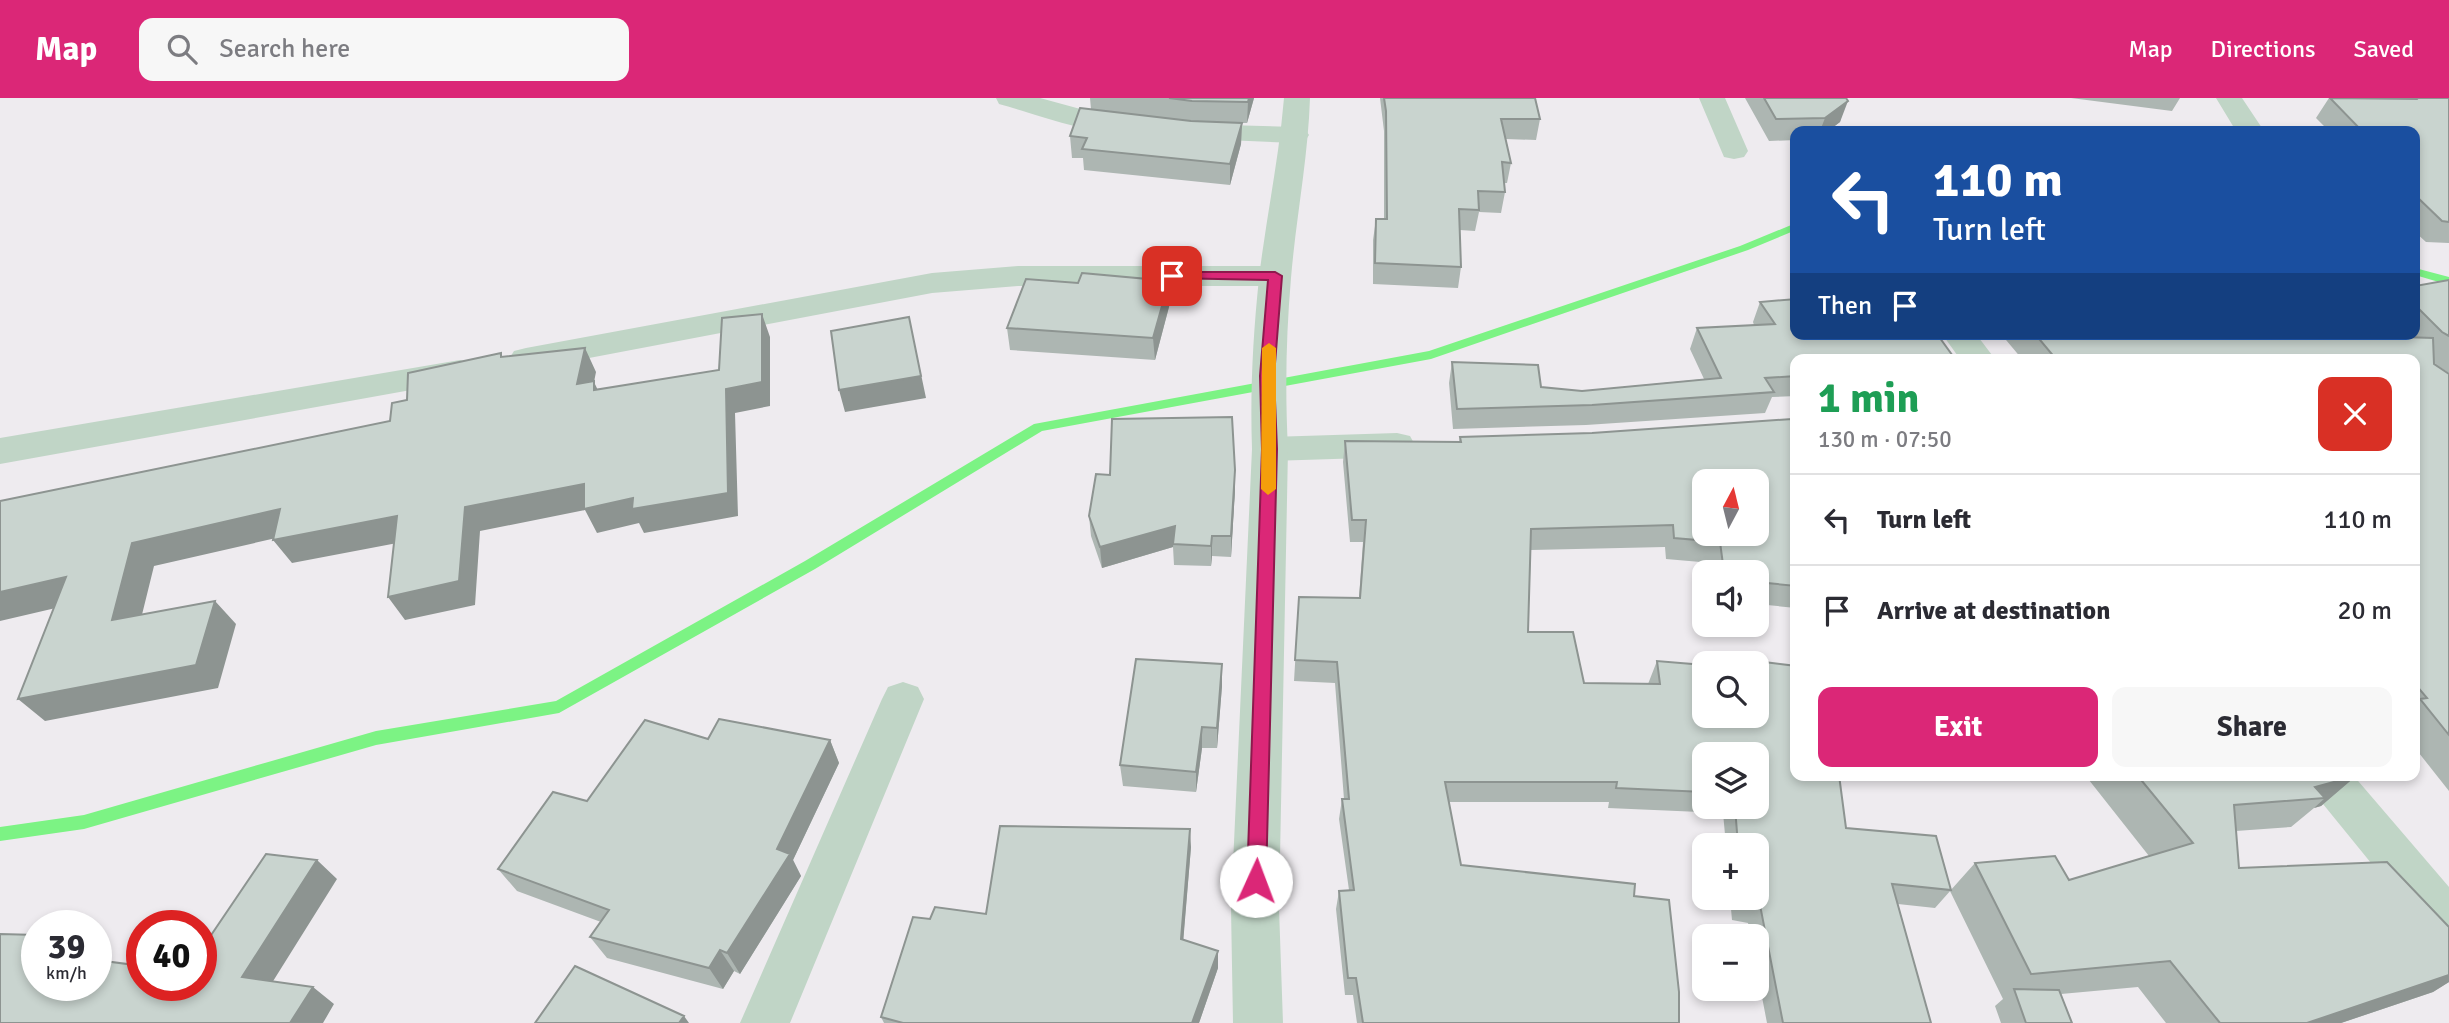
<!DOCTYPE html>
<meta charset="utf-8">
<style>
:root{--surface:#fff;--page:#f7f7f7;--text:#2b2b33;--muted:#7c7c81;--line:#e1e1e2;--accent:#db2777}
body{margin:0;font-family:Signika,sans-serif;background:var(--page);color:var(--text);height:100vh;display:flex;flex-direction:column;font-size:26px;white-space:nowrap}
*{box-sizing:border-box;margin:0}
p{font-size:23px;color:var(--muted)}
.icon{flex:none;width:38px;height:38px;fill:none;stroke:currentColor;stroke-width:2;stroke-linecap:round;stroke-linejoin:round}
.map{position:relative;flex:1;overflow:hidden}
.side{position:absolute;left:1790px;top:256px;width:630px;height:427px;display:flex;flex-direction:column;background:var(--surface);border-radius:14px;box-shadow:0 4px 10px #0003}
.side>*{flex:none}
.banner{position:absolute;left:1790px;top:28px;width:630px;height:214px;border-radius:14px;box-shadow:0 4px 10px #0003;background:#1a4fa0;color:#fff;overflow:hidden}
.needle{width:46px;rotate:7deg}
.fabs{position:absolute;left:1692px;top:371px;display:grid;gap:14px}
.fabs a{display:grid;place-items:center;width:77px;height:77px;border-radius:14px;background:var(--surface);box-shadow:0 4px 10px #0003;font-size:35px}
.speed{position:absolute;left:21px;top:812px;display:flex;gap:14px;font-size:35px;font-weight:700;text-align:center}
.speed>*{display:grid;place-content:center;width:91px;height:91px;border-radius:50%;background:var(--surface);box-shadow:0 4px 10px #0003;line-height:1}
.speed small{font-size:18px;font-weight:400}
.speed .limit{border:10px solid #d22;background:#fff;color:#111}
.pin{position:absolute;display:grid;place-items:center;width:60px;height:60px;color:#fff;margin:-30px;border-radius:14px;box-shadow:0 4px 10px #0006}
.me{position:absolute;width:77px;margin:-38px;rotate:2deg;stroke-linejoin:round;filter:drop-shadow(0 0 5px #0008)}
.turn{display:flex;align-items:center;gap:24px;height:147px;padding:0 28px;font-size:32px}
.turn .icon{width:91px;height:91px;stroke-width:2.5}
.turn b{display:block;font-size:49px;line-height:60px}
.then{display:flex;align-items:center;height:66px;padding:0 28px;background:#0003;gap:14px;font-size:26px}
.round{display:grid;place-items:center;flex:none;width:74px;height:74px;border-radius:14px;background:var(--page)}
.head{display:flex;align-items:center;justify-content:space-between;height:119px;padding:0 28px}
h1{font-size:42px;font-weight:800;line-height:52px;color:#1e9e55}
.button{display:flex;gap:14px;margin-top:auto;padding:14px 28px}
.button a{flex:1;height:80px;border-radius:14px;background:var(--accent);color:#fff;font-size:28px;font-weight:800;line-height:80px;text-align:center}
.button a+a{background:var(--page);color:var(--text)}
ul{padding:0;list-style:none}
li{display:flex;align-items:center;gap:21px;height:91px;padding:0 28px;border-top:2px solid var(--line)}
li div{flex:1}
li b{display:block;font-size:26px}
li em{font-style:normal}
header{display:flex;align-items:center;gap:42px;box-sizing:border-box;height:98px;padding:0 35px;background:var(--accent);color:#fff}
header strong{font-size:33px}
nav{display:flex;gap:38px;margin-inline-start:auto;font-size:24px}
.search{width:490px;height:63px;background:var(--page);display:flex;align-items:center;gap:18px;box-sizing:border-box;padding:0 24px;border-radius:14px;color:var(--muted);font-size:26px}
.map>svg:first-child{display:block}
</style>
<header>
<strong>Map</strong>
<div class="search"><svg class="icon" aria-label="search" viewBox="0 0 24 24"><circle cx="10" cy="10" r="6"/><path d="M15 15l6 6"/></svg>Search here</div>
<nav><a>Map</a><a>Directions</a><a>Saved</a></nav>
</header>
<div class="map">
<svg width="2449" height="925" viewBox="0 0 2449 925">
<rect width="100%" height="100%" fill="#eeebef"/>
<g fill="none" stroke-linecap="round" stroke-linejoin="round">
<path fill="#7cf384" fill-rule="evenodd" d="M1796,125V132L1748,152L1431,261L1042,333L815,471L559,615L376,647L84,731L0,743V729L84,717L376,633L556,603L805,463L1034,326L1429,253L1740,148Z
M2415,170L2449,179V187L2415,177Z"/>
<path fill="#c0d5c6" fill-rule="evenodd" d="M996,0H1040L1095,15L1139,21L1143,27L1139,33C1101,42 1037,16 999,6Z
M1699,0H1725L1748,53L1744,59L1734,61L1724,59Z
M2216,0H2242L2264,33H2236Z
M1189,26L1295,29L1305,31L1309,37L1305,43L1295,45L1179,40L1175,34L1179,28Z
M1018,168H1275L1286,171L1291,178L1286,185L1275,188H1018L932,195L526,272L514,269L509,261L514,253L526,250L932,175Z
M1942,236H1976L1995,261H1960Z
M460,262L472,265L477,273L472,281L0,366V340Z
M1397,335L1410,338L1415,347L1410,356L1397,359L1270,363L1257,360L1252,351L1257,342L1270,339Z
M903,584L918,589L924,601L790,925H740L882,601L888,589Z
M2304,677H2353L2449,789V846L2432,840L2310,690Z"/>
<path fill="#c0d5c6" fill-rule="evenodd" d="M1284,0H1310C1308,61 1296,120 1291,180C1286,238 1285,293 1288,351L1279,810L1283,925H1233L1231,810L1252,351C1250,293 1253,238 1259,180C1266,120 1279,61 1284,0Z"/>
</g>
<path fill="#adb6b2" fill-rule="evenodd" d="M1090,0H1254L1247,25H1242L1241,46L1230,87L1084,72L1083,60H1072L1070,38L1091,11Z
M1380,0H1535L1540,21L1536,42L1506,41L1511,65L1507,85H1504L1505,94L1501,115L1479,114L1475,133L1460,132L1461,169L1458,190L1373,186V142L1376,121H1384V33Z
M1745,0H1846L1840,24L1828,33H1796V42L1769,43Z
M2071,0H2180L2172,13Z
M2329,0H2449V145L2426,144L2415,134V33H2329L2316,20Z
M2449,182V275L2438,268L2449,276V693L2415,650V261H2022L2001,236H2400L2402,239H2404L2401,236H2415V188Z
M1796,201V298L1772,299L1765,315L1586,327L1453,331L1449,285L1452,264L1541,289L1582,293L1704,281L1690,251L1697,230L1754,227L1753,224L1760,204Z
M1170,205L1155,262L1010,252L1007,230Z
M1792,321L1796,327V510L1757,506V474H1713L1712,465L1666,461L1665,449L1531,452L1528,534H1573L1584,585L1648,586L1657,563L1704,567V618H1757V565H1747L1748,562L1796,568V677H1839L1846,730L1936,738L1951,792L1935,810L1898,806L1931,925H1767L1757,873V838H1751L1748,825L1732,822L1730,800H1757V747H1726L1723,715L1608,710L1609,704H1449L1461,767L1635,786L1634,798L1669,802L1679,894V925H1357L1353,897H1345L1336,811L1339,793L1349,792L1339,721L1342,701H1344L1335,585L1294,583L1299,499L1359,500L1363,444H1350L1343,364L1345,343L1459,344L1460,339L1592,335ZM1704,383H1757V436H1704ZM1704,656H1757V709H1704Z
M1235,392L1231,459L1212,458L1211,468L1174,467L1173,449L1102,470L1091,438L1089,418Z
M1222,566V588L1217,650H1202L1196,694L1123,688L1120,667Z
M708,641L830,642L839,665L793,762L801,778L740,876L734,873L723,891L607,860L590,839L601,824L517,793L498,771L587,703Z
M2085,677H2355L2356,678L2321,708L2314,710L2291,729L2236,733L2239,770L2449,829V884L2433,894L2341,925H2166L2138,889L2061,896L2072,925H2001L1995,908L2003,901L1950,793L1975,765L2069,782L2149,758Z
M1191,749L1183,842L1218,870L1199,925H884L881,919L930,821L986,816Z"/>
<path fill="#8d9491" d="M1249,0H1254L1247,25L1248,4Z
M1848,3L1840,24L1828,33H1820L1825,20Z
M1242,25L1241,46L1230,87V66Z
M1169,183L1170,205L1155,262L1153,240Z
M762,216L770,239V308L735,315L738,418L644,435L639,425L597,435L585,412L480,433L475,507L405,522L388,499L465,409L726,291Z
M909,219L926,300L845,314L839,292Z
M585,250L596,274L594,284L605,307L577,286Z
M1235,372V392L1231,459V438Z
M280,411L298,435L154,468L135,545L112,522L132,445Z
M397,418L413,442L292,465L273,442Z
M1175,428L1173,449L1102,470L1100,449Z
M1212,438V458L1211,468V448Z
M66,479L90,502L0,523V494Z
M215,503L236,526L218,590L45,623L18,601Z
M1222,566V588L1217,650V630Z
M1202,629V650L1196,694V674Z
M830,642L839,665L793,762L801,778L740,876L727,855Z
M2356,678L2321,708L2314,710L2325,700L2315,689Z
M1190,731L1191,749L1182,858L1181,841Z
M317,762L337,781L265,896L242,879Z
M720,852L734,873L723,891L709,870Z
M1218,853V870L1199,925H1192Z
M2449,877V884L2433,894L2341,925H2307Z
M313,889L334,906L323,925H290Z
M684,918L689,925H679Z"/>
<path fill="#c9d4cf" stroke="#8d9491" stroke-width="2" fill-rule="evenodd" d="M1169,0H1249L1248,4L1192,3Z
M1384,0H1535L1540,21H1501L1511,65L1502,64L1505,94L1478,93L1479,112L1459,111L1461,169L1375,165L1376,121H1387L1386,13Z
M1764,0H1846L1848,3L1825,20L1776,21Z
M2330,0L2416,1L2415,0H2449V124L2442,123L2415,97V33H2362Z
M1080,10L1191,23L1242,25L1230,66L1082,51L1087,40L1070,38Z
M1082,175L1169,183L1153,240L1007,230L1026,181L1078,185Z
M2449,182V238L2442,234L2419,211H2415V188Z
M1796,201V236H1937L1955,261H1796V278L1765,280L1774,294L1592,307L1457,311L1452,264L1538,267L1541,289L1582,293L1721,280L1697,230L1775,226L1760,204Z
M762,216V284L726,291L728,395L632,411L633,400L584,411V386L465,409L459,483L388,499L397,418L273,442L280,411L132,445L112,522L215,503L196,567L18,601L66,479L0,494V403L390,323L392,305L407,302L408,275L501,255V259L585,250L577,286L594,283V292L719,272L722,220Z
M909,219L921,278L839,292L831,233Z
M2035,236H2400L2402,239L2433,240L2434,266L2449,276V637L2420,601L2427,600L2415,586V261H2067L2065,259L2055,260Z
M1232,319L1235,372L1231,438H1212L1211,448L1173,446L1175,428L1100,449L1089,418L1096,376L1110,377L1112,321Z
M1792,321L1796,327V488L1757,484V474H1724L1720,444L1674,440L1673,427L1531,431L1528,534H1573L1584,585L1660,586L1657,563L1704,567V618H1757V565H1749L1748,562L1796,568V677H1839L1846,730L1936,738L1951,792L1892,786L1931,925H1783L1760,807L1744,804L1743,800H1757V747H1738L1735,709H1757V656H1704V694L1616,690L1617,684H1445L1461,767L1635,786L1634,798L1669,802L1679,894V925H1363L1356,880H1348L1339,793L1354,792L1342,701H1349L1337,564L1295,562L1299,499L1360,500L1366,422H1352L1345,343L1461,344L1460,339L1592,335ZM1704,383H1757V436H1704Z
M1136,561L1222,566L1217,630L1202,629L1196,674L1120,667Z
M719,621L830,642L777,751L790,756L727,855L720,852L709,870L590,839L609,812L498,771L553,694L587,703L645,622L708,641Z
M2137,677H2355L2356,678L2315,689L2325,700L2234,707L2239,770L2387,764L2449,829V877L2307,925H2220L2170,863L2031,876L1975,765L2055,758L2069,782L2193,745Z
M1000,728L1190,731L1181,841L1218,853L1192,925H903L881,919L913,819L930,821L935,809L986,816Z
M266,756L317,762L242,879L313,889L290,925H0V836L37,837V887H96V862L142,868V887H201V852Z
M575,868L684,918L679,925H535Z
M2014,891L2059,892L2072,925H2026Z"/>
<path fill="#db2777" stroke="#8e194d" stroke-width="2" d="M1172,174H1275L1282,178L1274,278L1277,351L1266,783L1263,789L1256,792L1250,789L1247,783L1262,351L1260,278L1268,182L1168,180L1166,178Z"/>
<path fill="#f59e0b" d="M1269,245L1276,250V391L1268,397L1261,391L1262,250Z"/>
</svg>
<div class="fabs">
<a><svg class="needle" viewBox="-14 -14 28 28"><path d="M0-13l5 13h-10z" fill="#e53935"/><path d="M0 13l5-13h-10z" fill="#7c7c81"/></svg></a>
<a><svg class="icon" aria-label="sound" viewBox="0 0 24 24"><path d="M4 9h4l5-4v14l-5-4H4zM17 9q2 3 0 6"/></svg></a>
<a><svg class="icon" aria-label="search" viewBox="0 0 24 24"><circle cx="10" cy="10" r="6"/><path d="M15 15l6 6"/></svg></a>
<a><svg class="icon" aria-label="layers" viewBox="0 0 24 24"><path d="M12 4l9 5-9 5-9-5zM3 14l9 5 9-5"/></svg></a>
<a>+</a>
<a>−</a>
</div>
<div class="speed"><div>39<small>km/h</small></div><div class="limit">40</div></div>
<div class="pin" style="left:1172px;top:178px;background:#d93025"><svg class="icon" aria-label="arrive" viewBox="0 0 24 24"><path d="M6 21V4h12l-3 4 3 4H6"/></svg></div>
<svg class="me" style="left:1256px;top:783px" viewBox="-20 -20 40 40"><circle r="19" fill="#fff"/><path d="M0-13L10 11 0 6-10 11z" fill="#db2777"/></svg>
<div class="banner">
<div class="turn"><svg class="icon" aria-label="left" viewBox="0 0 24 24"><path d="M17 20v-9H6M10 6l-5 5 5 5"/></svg><div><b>110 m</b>Turn left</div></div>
<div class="then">Then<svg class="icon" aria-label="arrive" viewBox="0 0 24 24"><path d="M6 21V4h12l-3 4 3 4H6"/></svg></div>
</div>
<section class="side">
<div class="head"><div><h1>1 min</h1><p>130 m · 07:50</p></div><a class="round" style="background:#d93025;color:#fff"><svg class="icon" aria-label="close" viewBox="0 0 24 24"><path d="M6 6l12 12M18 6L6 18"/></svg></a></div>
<ul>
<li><svg class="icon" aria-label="left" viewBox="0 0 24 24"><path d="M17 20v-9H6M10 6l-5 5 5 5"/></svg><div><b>Turn left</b></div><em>110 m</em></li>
<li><svg class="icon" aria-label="arrive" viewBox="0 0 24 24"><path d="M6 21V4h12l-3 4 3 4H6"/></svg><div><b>Arrive at destination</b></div><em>20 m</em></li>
</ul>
<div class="button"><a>Exit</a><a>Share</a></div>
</section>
</div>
